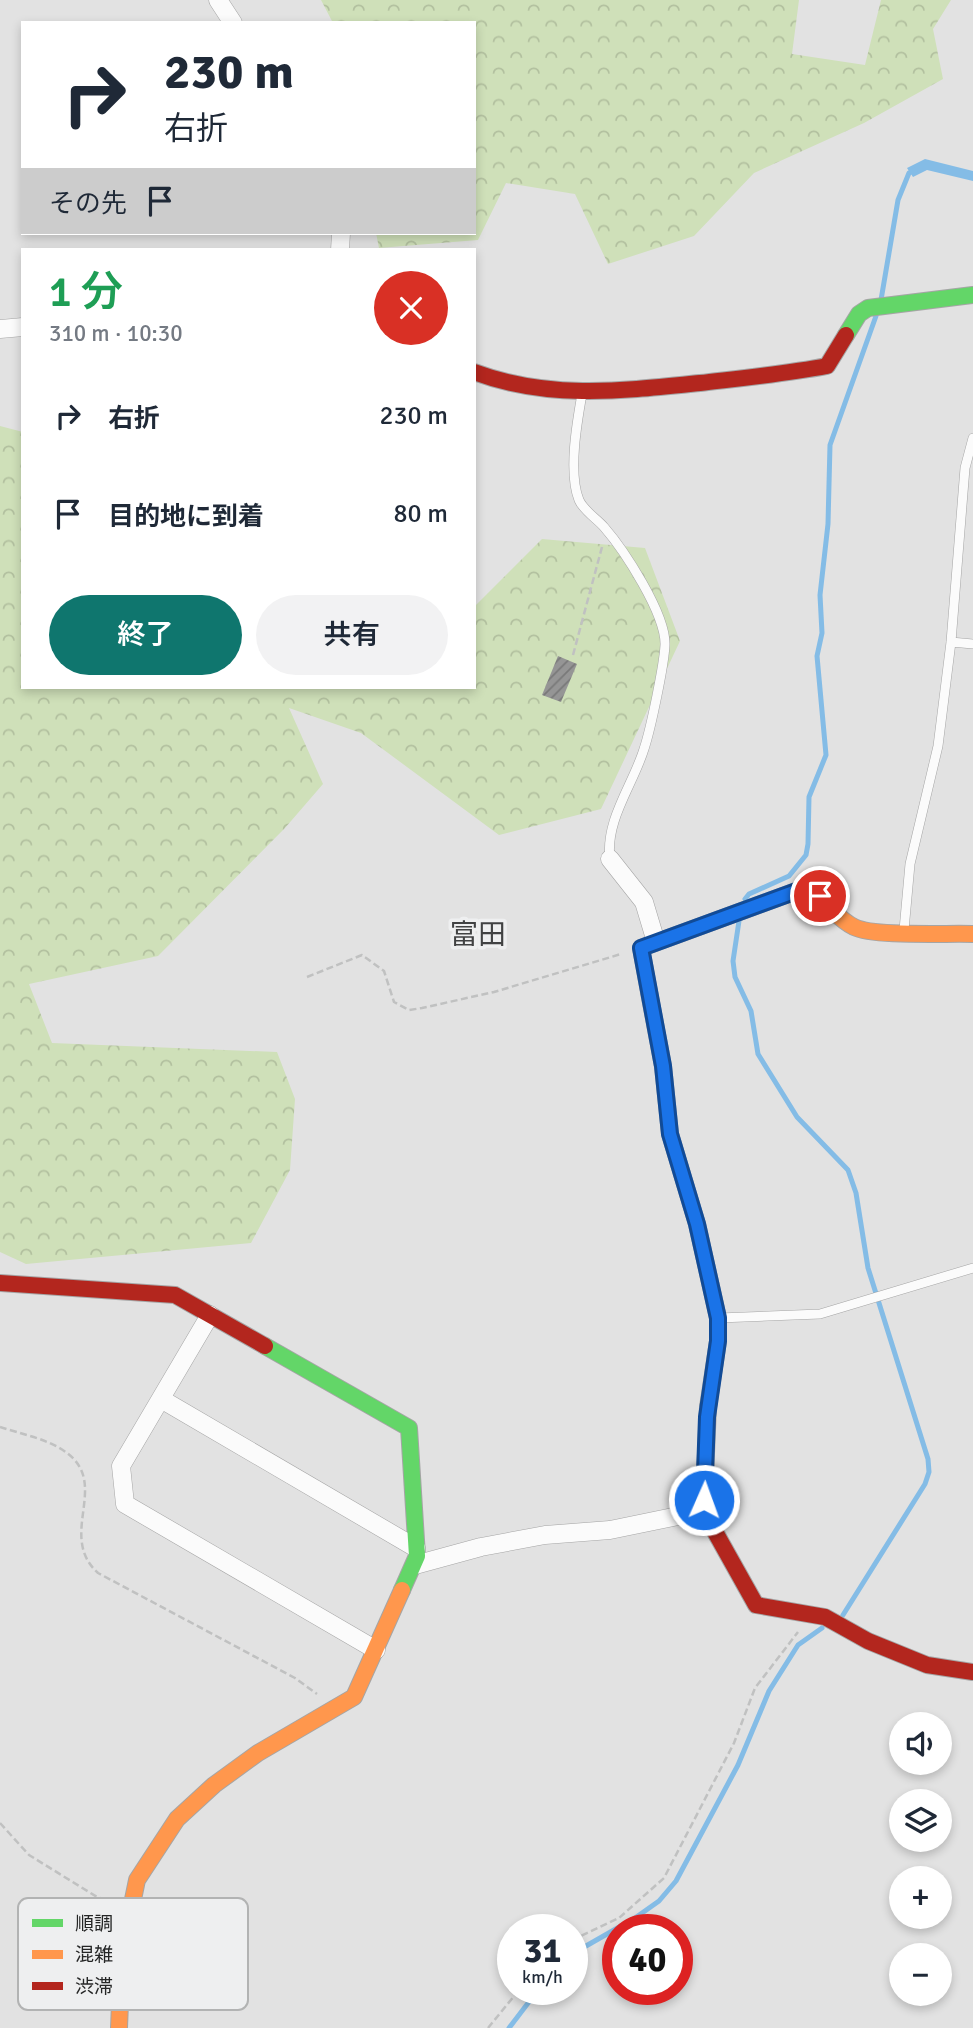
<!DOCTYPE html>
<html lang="ja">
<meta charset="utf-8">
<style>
:root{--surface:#fff;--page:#f2f2f3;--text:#1f2937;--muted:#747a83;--accent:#0f766e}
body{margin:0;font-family:Signika,"Noto Sans JP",sans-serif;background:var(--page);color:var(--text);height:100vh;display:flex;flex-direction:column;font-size:26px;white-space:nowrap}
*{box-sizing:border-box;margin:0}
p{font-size:23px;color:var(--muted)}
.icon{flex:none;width:38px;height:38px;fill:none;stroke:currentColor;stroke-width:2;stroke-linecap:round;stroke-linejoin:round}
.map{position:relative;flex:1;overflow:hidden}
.side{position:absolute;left:21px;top:248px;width:455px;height:441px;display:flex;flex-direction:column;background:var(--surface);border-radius:0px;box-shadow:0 4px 10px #0003}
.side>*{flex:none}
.top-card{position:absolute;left:21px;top:21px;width:455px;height:214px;border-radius:0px;box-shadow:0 4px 10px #0003;background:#fff;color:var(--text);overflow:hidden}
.tools{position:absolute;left:889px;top:1712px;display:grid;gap:14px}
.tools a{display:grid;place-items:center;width:63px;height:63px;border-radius:50%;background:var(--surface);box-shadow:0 4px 10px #0003;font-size:35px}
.speed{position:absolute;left:497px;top:1914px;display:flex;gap:14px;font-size:35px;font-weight:700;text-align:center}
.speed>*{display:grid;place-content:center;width:91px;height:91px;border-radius:50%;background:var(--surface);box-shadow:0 4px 10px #0003;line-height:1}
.speed small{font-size:18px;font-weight:400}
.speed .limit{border:10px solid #d22;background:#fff;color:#111}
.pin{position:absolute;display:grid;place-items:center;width:60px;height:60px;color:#fff;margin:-30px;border:4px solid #fff;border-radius:50%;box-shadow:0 2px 7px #0007}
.me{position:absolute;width:77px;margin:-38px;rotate:2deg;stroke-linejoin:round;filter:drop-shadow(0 0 5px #0008)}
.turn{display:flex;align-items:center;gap:24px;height:147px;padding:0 28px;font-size:32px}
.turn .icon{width:91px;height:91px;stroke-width:2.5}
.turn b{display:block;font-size:49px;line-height:60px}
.then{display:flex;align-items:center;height:66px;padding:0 28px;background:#0003;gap:14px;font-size:26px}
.round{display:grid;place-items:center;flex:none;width:74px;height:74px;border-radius:37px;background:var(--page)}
.summary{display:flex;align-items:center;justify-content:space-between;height:119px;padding:0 28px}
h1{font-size:42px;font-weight:600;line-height:52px;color:#1e9e55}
.primary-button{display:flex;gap:14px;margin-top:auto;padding:14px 28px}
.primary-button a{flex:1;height:80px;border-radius:42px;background:var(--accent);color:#fff;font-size:28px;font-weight:600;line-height:80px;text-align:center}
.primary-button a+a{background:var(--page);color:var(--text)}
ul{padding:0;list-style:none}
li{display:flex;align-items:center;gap:21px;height:98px;padding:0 28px}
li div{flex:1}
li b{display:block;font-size:26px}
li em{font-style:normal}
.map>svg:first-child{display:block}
</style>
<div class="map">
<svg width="973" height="2028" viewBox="0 0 973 2028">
<defs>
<pattern id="forest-crowns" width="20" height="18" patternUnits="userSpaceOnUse" patternTransform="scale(1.75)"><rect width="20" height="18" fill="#cfe0b9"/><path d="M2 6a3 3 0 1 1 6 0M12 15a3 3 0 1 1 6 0" fill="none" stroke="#b2c09f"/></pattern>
<pattern id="building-hatch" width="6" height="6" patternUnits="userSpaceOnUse" patternTransform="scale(1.75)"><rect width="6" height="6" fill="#959595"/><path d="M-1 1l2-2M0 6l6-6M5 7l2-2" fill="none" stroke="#797979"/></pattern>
</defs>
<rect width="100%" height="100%" fill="#e2e2e2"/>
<path fill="url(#forest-crowns)" d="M321,0H799L792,54L865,65L881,0H951L933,29L943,79L864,123L754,173L694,236L608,264L575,194L506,183L478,240L379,248L376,233H474V23H333Z
M0,426L23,432V688H474V607L542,539L645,548L680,641L601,809L499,835L361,733L289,708L323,784L285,828L158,956L29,984L52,1043L277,1052L295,1099L290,1170L251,1243L26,1264L0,1252Z"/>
<path fill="#84bce6" d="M925,159L973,171V181L927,170L913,177L907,168Z"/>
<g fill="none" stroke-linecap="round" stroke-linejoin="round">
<path stroke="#84bce6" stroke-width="5" d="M881,300L898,200L909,173L915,170
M745,899L749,894L789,876L806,855L808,844L809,797L826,755L817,656L822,633L820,595L828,524L830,445L876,316
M739,921L733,961L735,977L751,1011L758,1054L797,1117L848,1170L856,1193L868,1268L928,1459L929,1472L925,1484L843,1615
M572,1954L635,1918L659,1901L676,1881L738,1765L769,1691L798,1645L822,1628
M509,2028L538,1990"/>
</g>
<path fill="url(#building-hatch)" d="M558,656L577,664L561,702L542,695Z"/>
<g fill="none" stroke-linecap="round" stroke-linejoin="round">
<g stroke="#a5a5a5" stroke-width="10">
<path id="lane" d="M582,394C577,422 568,473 579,500C583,510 597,519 604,527C624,550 666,614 665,645C664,665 651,728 644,749C633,785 605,820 610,859
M951,642L973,644
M904,930L910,864L938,746L951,642L965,468L973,438
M719,1318L820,1314L973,1268"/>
</g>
<g stroke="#a5a5a5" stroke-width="19">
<path id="street" d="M218,0L233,23
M340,250L341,233
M0,329L23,327
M610,859L644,902L656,942
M210,1315L121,1466L125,1504L376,1650
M161,1399L416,1548
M415,1565L481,1547L545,1535L610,1530L707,1510"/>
</g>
<g stroke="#a5a5a5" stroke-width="18">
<path id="fast" d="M846,335L859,314L868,308L973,295
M649,992L663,1066L670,1134L697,1224L718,1318V1341L708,1407
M265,1346L409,1428L417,1556L402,1590"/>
</g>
<g stroke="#a5a5a5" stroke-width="18">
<path id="slow" d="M649,992L641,948L802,889C827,899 834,917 854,927C874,937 947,933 973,934
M119,2028L122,1953L137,1880L177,1819L214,1785L258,1753L354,1697L402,1590"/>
</g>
<g stroke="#a5a5a5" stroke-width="18">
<path id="jam" d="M474,372C549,400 623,391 700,383C743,378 785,374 827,366L846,335
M0,1283L175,1295L265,1346
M708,1407L704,1500L709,1521L756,1605L825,1617L868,1641L927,1665L973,1672"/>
</g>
<path stroke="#c0c1c1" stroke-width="2.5" stroke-dasharray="7 3.5" stroke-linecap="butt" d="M573,655L602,547
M307,977L362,955L384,971L394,1002L409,1010L422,1008L494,992L621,954
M0,1427C21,1434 49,1439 67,1453C110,1485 57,1536 98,1573L295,1678L317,1694
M0,1823L29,1855L97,1897L110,1901
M572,1940L619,1918L664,1878L734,1743L755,1688L798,1632
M488,2028L519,1990"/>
<use href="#lane" stroke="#fbfbfb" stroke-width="9"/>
<use href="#street" stroke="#fbfbfb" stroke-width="18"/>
<use href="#fast" stroke="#63d668" stroke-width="16"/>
<use href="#slow" stroke="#ff974d" stroke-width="16"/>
<use href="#jam" stroke="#b3261e" stroke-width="16"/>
</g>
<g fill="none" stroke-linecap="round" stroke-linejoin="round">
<g stroke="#114b97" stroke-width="18">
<path id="route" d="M704,1500L707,1417L718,1341V1318L697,1224L670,1134L663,1066L641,948L802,889L820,896"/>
</g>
<use href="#route" stroke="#1a73e8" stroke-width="12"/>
</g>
<g text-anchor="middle" stroke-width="7" stroke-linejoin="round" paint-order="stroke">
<g font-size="28" fill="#414243" stroke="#eeeff0">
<text x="478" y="944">富田</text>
</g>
</g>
<rect x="18" y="1898" width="230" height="112" rx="10" fill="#eeeff0" stroke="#b2b3b3" stroke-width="2"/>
<rect x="32" y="1919" width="31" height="8" fill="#63d668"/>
<rect x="32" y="1950" width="31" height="9" fill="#ff974d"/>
<rect x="32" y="1982" width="31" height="8" fill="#b3261e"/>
<g font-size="19" fill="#252626">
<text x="75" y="1930">順調</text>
<text x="75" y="1961">混雑</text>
<text x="75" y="1993">渋滞</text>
</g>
</svg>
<div class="tools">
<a><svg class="icon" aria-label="sound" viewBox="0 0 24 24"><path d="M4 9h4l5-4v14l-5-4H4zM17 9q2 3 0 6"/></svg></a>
<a><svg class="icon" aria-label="layers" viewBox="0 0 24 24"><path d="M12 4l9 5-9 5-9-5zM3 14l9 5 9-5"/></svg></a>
<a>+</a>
<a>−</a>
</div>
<div class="speed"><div>31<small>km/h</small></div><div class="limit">40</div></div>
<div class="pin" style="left:820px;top:896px;background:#d93025"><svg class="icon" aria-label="arrive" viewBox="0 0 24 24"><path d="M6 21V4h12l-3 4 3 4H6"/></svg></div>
<svg class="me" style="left:704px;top:1500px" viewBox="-20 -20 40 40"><circle r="17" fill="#1a73e8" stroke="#fff" stroke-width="3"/><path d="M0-11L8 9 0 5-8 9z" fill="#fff"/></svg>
<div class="top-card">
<div class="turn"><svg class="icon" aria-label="right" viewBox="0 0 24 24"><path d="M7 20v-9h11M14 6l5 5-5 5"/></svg><div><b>230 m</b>右折</div></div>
<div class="then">その先<svg class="icon" aria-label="arrive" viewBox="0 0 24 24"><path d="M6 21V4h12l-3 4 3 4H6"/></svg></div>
</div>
<section class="side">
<div class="summary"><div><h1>1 分</h1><p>310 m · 10:30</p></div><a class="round" style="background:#d93025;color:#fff"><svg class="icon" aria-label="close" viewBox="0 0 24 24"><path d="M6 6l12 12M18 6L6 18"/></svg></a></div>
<ul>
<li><svg class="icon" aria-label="right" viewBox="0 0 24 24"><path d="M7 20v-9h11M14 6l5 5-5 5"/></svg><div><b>右折</b></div><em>230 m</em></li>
<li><svg class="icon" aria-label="arrive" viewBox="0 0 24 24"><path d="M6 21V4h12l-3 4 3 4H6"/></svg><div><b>目的地に到着</b></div><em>80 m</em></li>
</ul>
<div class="primary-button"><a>終了</a><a>共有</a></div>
</section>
</div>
